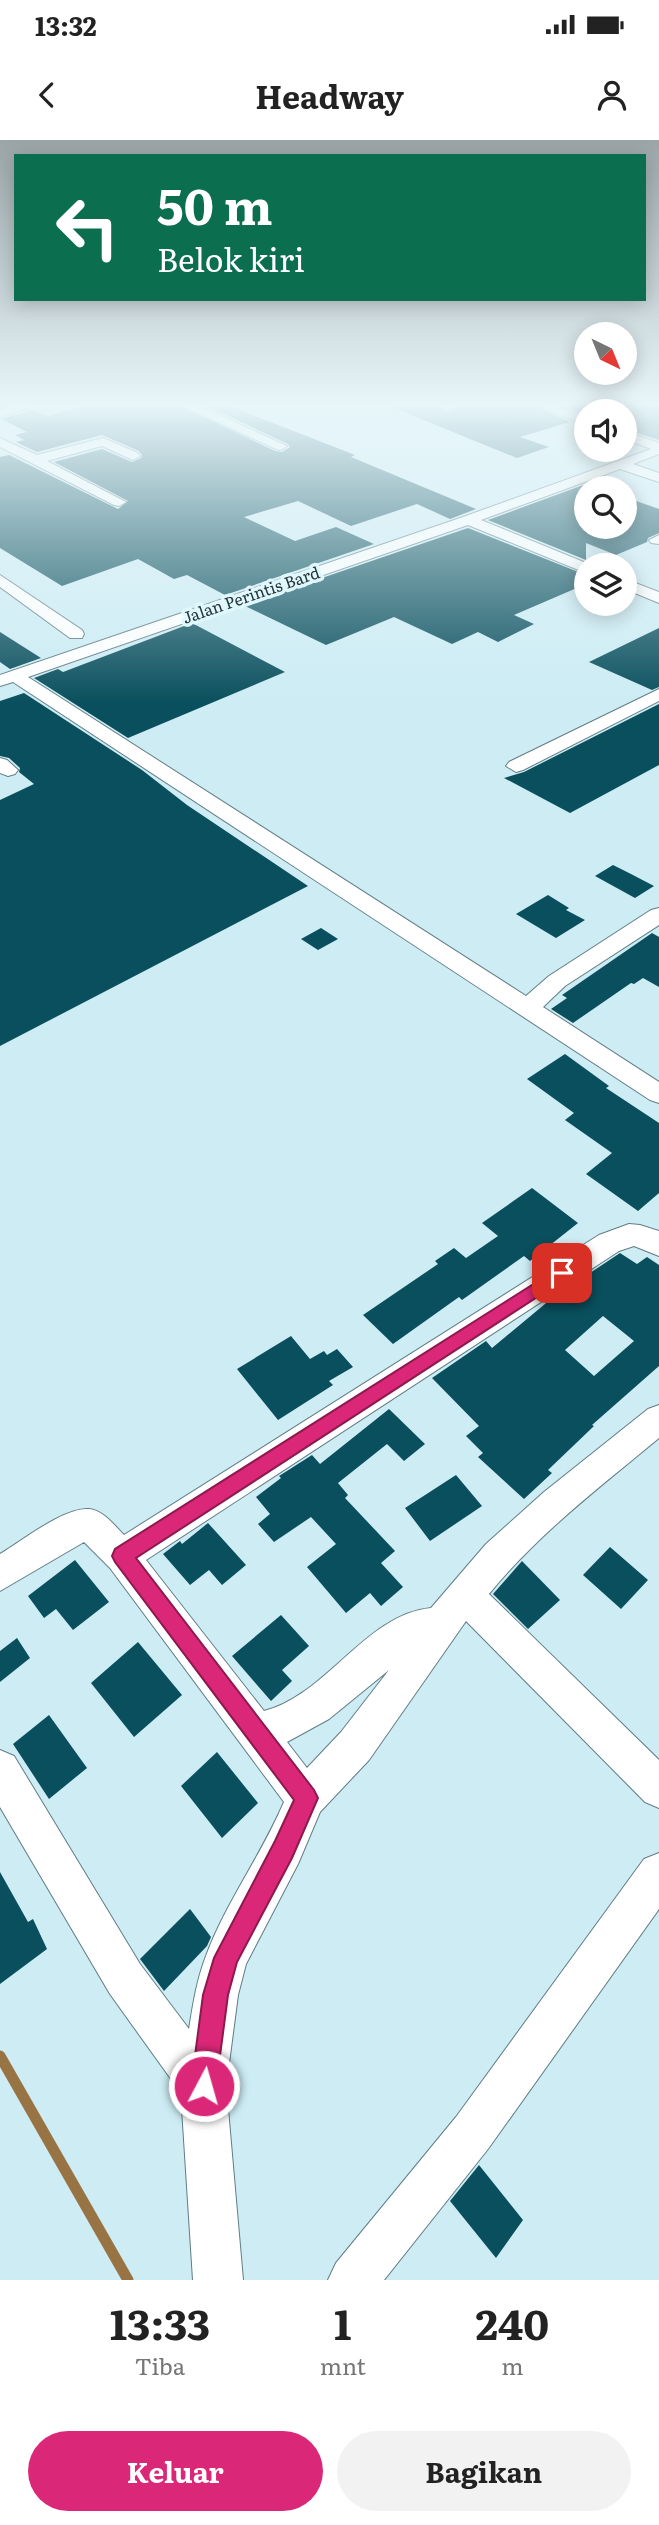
<!DOCTYPE html>
<html lang="id">
<style>
:root{--surface:#fff;--page:#f2f2f2;--text:#222;--muted:#767676;--accent:#db2777}
body{margin:0;font-family:Literata,serif;background:var(--page);color:var(--text);height:100vh;display:flex;flex-direction:column;font-size:26px;white-space:nowrap}
*{box-sizing:border-box;margin:0}
p{font-size:23px;color:var(--muted)}
.icon{flex:none;width:38px;height:38px;fill:none;stroke:currentColor;stroke-width:2;stroke-linecap:round;stroke-linejoin:round}
.map{position:relative;height:2140px;overflow:hidden}
.sheet{display:flex;flex-direction:column;background:var(--surface);flex:1}
.sheet>*{flex:none}
.hud{position:absolute;left:14px;top:14px;width:632px;height:147px;border-radius:0px;box-shadow:0 4px 18px #0003;background:#0b6e4f;color:#fff;overflow:hidden}
.needle{width:46px;rotate:137deg}
.buttons{position:absolute;left:574px;top:182px;display:grid;gap:14px}
.buttons a{display:grid;place-items:center;width:63px;height:63px;border-radius:50%;background:var(--surface);box-shadow:0 4px 18px #0003;font-size:35px}
.pin{position:absolute;display:grid;place-items:center;width:60px;height:60px;color:#fff;margin:-30px;border-radius:14px;box-shadow:0 4px 10px #0006}
.me{position:absolute;width:77px;margin:-38px;rotate:6deg;stroke-linejoin:round;filter:drop-shadow(0 0 5px #0008)}
.turn{display:flex;align-items:center;gap:24px;height:147px;padding:0 28px;font-size:32px}
.turn .icon{width:91px;height:91px;stroke-width:2.5}
.turn b{display:block;font-size:49px;line-height:60px}
.eta{display:flex;justify-content:space-evenly;align-items:center;height:119px;text-align:center}
.eta b{font-size:42px;font-weight:700;line-height:49px}
.cta{display:flex;gap:14px;margin-top:auto;padding:14px 28px}
.cta a{flex:1;height:80px;border-radius:42px;background:var(--accent);color:#fff;font-size:28px;font-weight:700;line-height:80px;text-align:center}
.cta a+a{background:var(--page);color:var(--text)}
.status{display:flex;justify-content:space-between;align-items:center;height:49px;padding:0 35px;background:var(--surface);direction:ltr}
.status svg{height:19px;fill:currentColor}
header{display:flex;justify-content:space-between;align-items:center;height:91px;padding:0 28px;background:var(--surface);font-size:32px;font-weight:700}
.map>svg:first-child{display:block}
</style>
<div class="status"><b>13:32</b><svg viewBox="0 0 49 12"><path d="M0 12V9h3v3zM5 12V6h3v6zM10 12V3h3v9zM15 12V0h3v12zM26 1h20v11H26zM47 4h2v5h-2z"/></svg></div>
<header><svg class="icon" aria-label="back" viewBox="0 0 24 24"><path d="M15 5l-7 7 7 7"/></svg>Headway<svg class="icon" aria-label="person" viewBox="0 0 24 24"><circle cx="12" cy="8" r="4"/><path d="M4 21q1-7 8-7t8 7"/></svg></header>
<div class="map">
<svg width="659" height="2140" viewBox="0 0 659 2140">
<rect width="100%" height="100%" fill="#cdecf4"/>
<g fill="none" stroke-linecap="round" stroke-linejoin="round">
<path stroke="#987444" stroke-width="11" d="M0,1916L128,2140"/>
</g>
<path fill="#0a4f5d" fill-rule="evenodd" d="M95,263H174L275,311L282,312L290,307L288,304L200,263H222L355,315L351,317L476,369L450,379L417,364L351,386L298,361L244,377L295,401L336,387L374,404L225,455L187,435L174,439L138,419L62,446L0,408V317L9,315L118,369L128,361L54,322L102,309L132,322L141,318L142,315L139,311L102,295L37,312L16,302L24,300L15,295L27,292L1,279L33,270L48,276Z
M382,263H433L448,272L456,268V263H528L570,282L520,297L549,307L517,318Z
M556,263H659V300L625,289V271H586V274Z
M586,344V387H625V357L659,369V393L648,398L647,402L616,415L586,403V420L488,380Z
M468,388L586,435V444L514,475L534,484L498,502L478,492L452,504L394,477L326,505L243,465Z
M192,483L285,532L128,598L34,538L58,529L63,532Z
M659,488V547L652,550L589,522Z
M0,492L41,518L10,529L0,522Z
M24,553L142,630L187,665L308,746L0,906V660L34,644L19,632L20,628L9,618L0,616V561Z
M659,564V625L570,673L504,638L524,632Z
M613,725L631,734L654,746L635,758L595,736Z
M548,755L569,768L566,770L585,780L556,798L516,774Z
M321,788L338,799L318,810L301,799Z
M652,793L659,797V847L643,838L634,844L631,843L573,883L551,869L567,858L562,855Z
M565,914L609,946L606,948L659,983V1053L638,1071L586,1034L612,1013L565,980L574,973L527,939Z
M532,1048L578,1083L530,1121L524,1116L462,1160L459,1157L393,1204L363,1175L438,1124L435,1121L454,1108L466,1118L498,1096L482,1083Z
M620,1113L637,1124L647,1117L659,1125V1226L592,1285L594,1286L548,1330L552,1333L524,1359L478,1317L483,1313L466,1296L479,1286L432,1238L486,1201L492,1208L551,1159ZM603,1176L634,1201L594,1236L565,1210Z
M291,1196L310,1219L324,1211L327,1215L337,1209L353,1227L329,1241L333,1245L278,1280L237,1229Z
M389,1269L425,1304L404,1321L387,1304L338,1343L348,1355L345,1358L395,1411L381,1423L403,1447L381,1466L370,1453L346,1473L307,1427L336,1404L311,1377L274,1402L258,1384L270,1374L256,1357L281,1338L279,1336L312,1315L320,1324Z
M456,1335L482,1366L430,1401L405,1368Z
M208,1383L246,1425L222,1445L209,1430L190,1445L163,1414L180,1401L182,1404Z
M610,1407L648,1440L621,1469L583,1435Z
M75,1420L109,1462L73,1490L56,1469L44,1478L28,1456Z
M522,1421L560,1460L528,1489L493,1454Z
M281,1475L309,1506L282,1530L292,1541L271,1561L232,1516Z
M17,1498L30,1518L0,1542V1511Z
M138,1502L182,1555L134,1597L91,1543Z
M49,1575L87,1628L49,1659L13,1604Z
M217,1612L258,1663L222,1698L181,1646Z
M0,1732L28,1782L33,1779L47,1809L0,1844Z
M190,1769L211,1797L207,1806L164,1851L140,1819Z
M479,2025L523,2080L496,2118L450,2061Z"/>
<g fill="none" stroke-linecap="round" stroke-linejoin="round">
<g stroke="#607d84" stroke-width="2">
<path id="minor" d="M24,263H45L0,277V269Z
M176,263H193L287,306L281,310L276,309Z
M435,263H453L455,266L449,270Z
M530,263H548L586,277V285Z
M625,291L659,303V314L633,324L659,333V342L620,329L481,380L591,425H586V433L468,385L28,537L526,856L549,836L651,770L659,768V785L565,846L543,867L659,942V963L650,960L13,542L0,546V535L463,377L651,309L625,299Z
M0,298L37,315L103,298L138,313L140,316L133,320L102,306L47,321L126,362L119,366L114,365L0,307Z
M659,395V404L651,403L649,400Z
M0,435L82,490L84,494L82,498H70L0,447Z
M625,439L659,452V463L625,449Z
M659,549V561L523,630L516,632L506,626L509,622Z
M0,618L7,620L18,630L15,634L8,636L0,633Z
M629,1084L640,1085L659,1091V1116L634,1106L619,1111L146,1420L264,1571C327,1555 366,1474 431,1468L486,1404L544,1352L648,1269L659,1265V1298C600,1347 538,1394 489,1454L659,1620V1668L645,1662L466,1481L369,1620L320,1672L298,1724L246,1824L238,1855L226,1946L243,2140H193L181,1953L110,1854L0,1667V1610L14,1616L140,1824L189,1889C193,1864 197,1839 206,1816C225,1764 262,1714 284,1662L110,1428L84,1402L0,1451V1414C22,1401 64,1367 89,1369C103,1370 115,1386 124,1395L599,1095ZM389,1530L341,1592L307,1628L287,1602L329,1579Z
M659,1713V1769L488,2009L384,2140H328L336,2123L456,1977L644,1719Z"/>
</g>
<use href="#minor" fill="#fff" fill-rule="evenodd"/>
</g>
<linearGradient id="sky" x2="0" y2="1"><stop stop-color="#9ba5a8"/><stop offset="0.47" stop-color="#e8f6fa"/><stop offset="1" stop-color="#e8f6fa" stop-opacity="0"/></linearGradient>
<rect width="659" height="563" fill="url(#sky)"/>
<path fill="#db2777" stroke="#8e194d" stroke-width="2" d="M562,1126L568,1128L571,1133L568,1137L136,1418L314,1650L318,1658L292,1718L237,1822L228,1855L216,1946L213,1955L204,1959L194,1955L191,1946L203,1855L214,1818L275,1701L294,1660L115,1422L112,1416L115,1409Z"/>
<g text-anchor="middle" stroke-width="7" stroke-linejoin="round" paint-order="stroke">
<g font-size="16" fill="#293539" stroke="#dff8fe">
<text transform="translate(251 455) rotate(-19)" y="6">Jalan Perintis Bard</text>
</g>
</g>
</svg>
<div class="buttons">
<a><svg class="needle" viewBox="-14 -14 28 28"><path d="M0-13l5 13h-10z" fill="#e53935"/><path d="M0 13l5-13h-10z" fill="#767676"/></svg></a>
<a><svg class="icon" aria-label="sound" viewBox="0 0 24 24"><path d="M4 9h4l5-4v14l-5-4H4zM17 9q2 3 0 6"/></svg></a>
<a><svg class="icon" aria-label="search" viewBox="0 0 24 24"><circle cx="10" cy="10" r="6"/><path d="M15 15l6 6"/></svg></a>
<a><svg class="icon" aria-label="layers" viewBox="0 0 24 24"><path d="M12 4l9 5-9 5-9-5zM3 14l9 5 9-5"/></svg></a>
</div>
<div class="pin" style="left:562px;top:1133px;background:#d93025"><svg class="icon" aria-label="arrive" viewBox="0 0 24 24"><path d="M6 21V4h12l-3 4 3 4H6"/></svg></div>
<svg class="me" style="left:204px;top:1946px" viewBox="-20 -20 40 40"><circle r="17" fill="#db2777" stroke="#fff" stroke-width="3"/><path d="M0-11L8 9 0 5-8 9z" fill="#fff"/></svg>
<div class="hud">
<div class="turn"><svg class="icon" aria-label="left" viewBox="0 0 24 24"><path d="M17 20v-9H6M10 6l-5 5 5 5"/></svg><div><b>50 m</b>Belok kiri</div></div>
</div>
</div>
<section class="sheet">
<div class="eta">
<div><b>13:33</b><p>Tiba</p></div>
<div><b>1</b><p>mnt</p></div>
<div><b>240</b><p>m</p></div>
</div>
<div class="cta"><a>Keluar</a><a>Bagikan</a></div>
</section>
